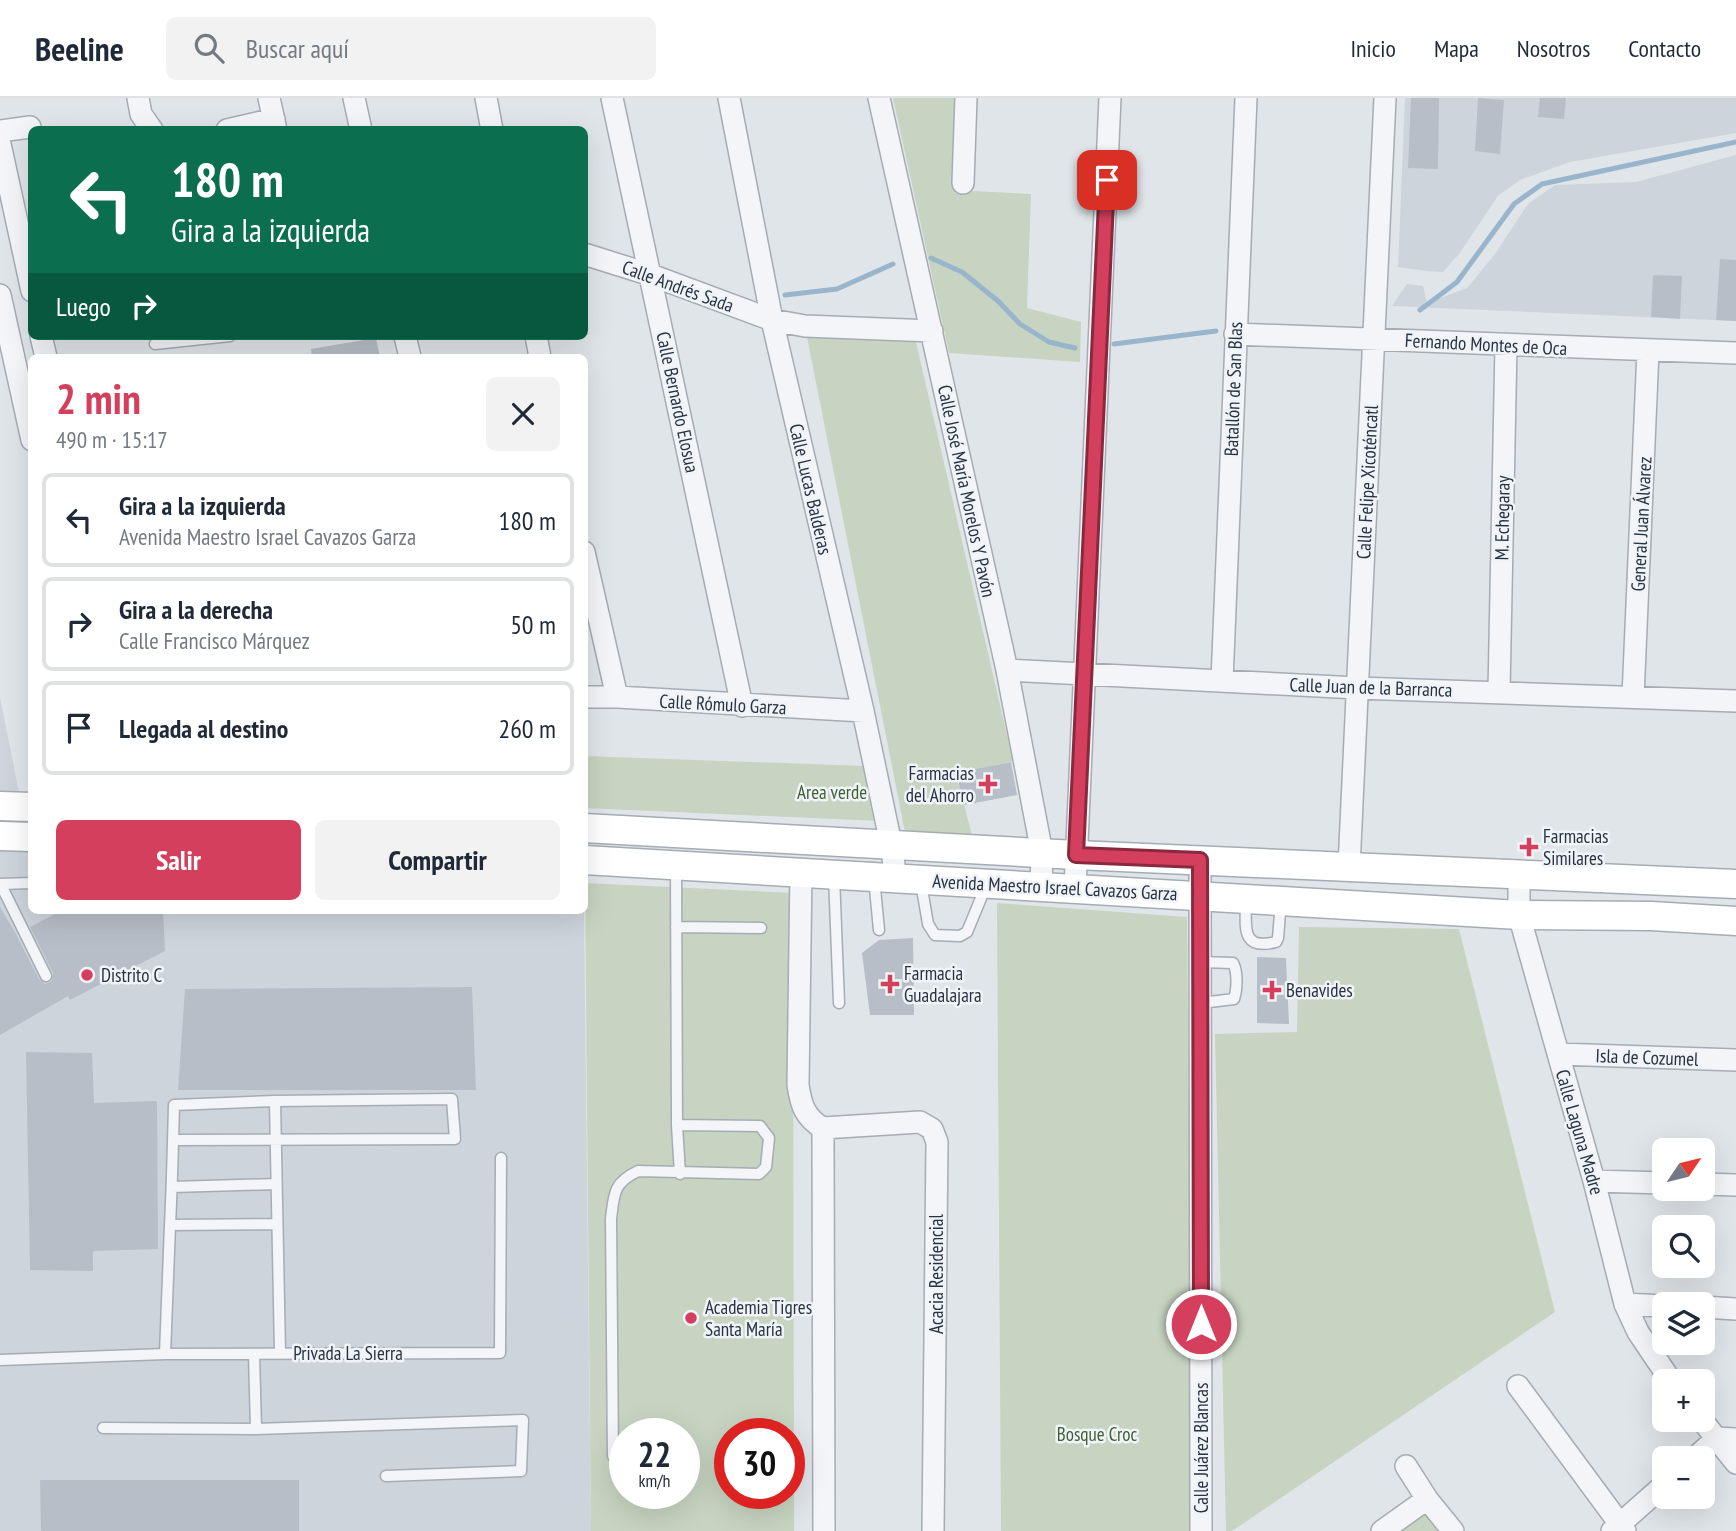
<!DOCTYPE html>
<html lang="es">
<meta charset="utf-8">
<style>
:root{--surface:#fff;--page:#f2f2f3;--text:#1f2937;--muted:#747a83;--line:#e0e1e3;--accent:#d53f5e}
body{margin:0;font-family:"PT Sans Narrow",sans-serif;background:var(--page);color:var(--text);height:100vh;display:flex;flex-direction:column;font-size:26px;white-space:nowrap}
*{box-sizing:border-box;margin:0}
p{font-size:23px;color:var(--muted)}
.icon{flex:none;width:38px;height:38px;fill:none;stroke:currentColor;stroke-width:2;stroke-linecap:round;stroke-linejoin:round}
.map{position:relative;flex:1;overflow:hidden}
.details{position:absolute;left:28px;top:256px;width:560px;height:560px;display:flex;flex-direction:column;background:var(--surface);border-radius:10px;box-shadow:0 7px 28px #0002}
.details>*{flex:none}
.banner{position:absolute;left:28px;top:28px;width:560px;height:214px;border-radius:10px;box-shadow:0 7px 28px #0002;background:#0b6e4f;color:#fff;overflow:hidden}
.needle{width:46px;rotate:55deg}
.tools{position:absolute;left:1652px;top:1040px;display:grid;gap:14px}
.tools a{display:grid;place-items:center;width:63px;height:63px;border-radius:10px;background:var(--surface);box-shadow:0 7px 28px #0002;font-size:35px}
.speed{position:absolute;left:609px;top:1320px;display:flex;gap:14px;font-size:35px;font-weight:700;text-align:center}
.speed>*{display:grid;place-content:center;width:91px;height:91px;border-radius:50%;background:var(--surface);box-shadow:0 7px 28px #0002;line-height:1}
.speed small{font-size:18px;font-weight:400}
.speed .limit{border:10px solid #d22;background:#fff;color:#111}
.pin{position:absolute;display:grid;place-items:center;width:60px;height:60px;color:#fff;margin:-30px;border-radius:14px;box-shadow:0 4px 10px #0006}
.me{position:absolute;width:77px;margin:-38px;rotate:0deg;stroke-linejoin:round;filter:drop-shadow(0 0 5px #0008)}
.turn{display:flex;align-items:center;gap:24px;height:147px;padding:0 28px;font-size:32px}
.turn .icon{width:91px;height:91px;stroke-width:2.5}
.turn b{display:block;font-size:49px;line-height:60px}
.then{display:flex;align-items:center;height:66px;padding:0 28px;background:#0003;gap:14px;font-size:26px}
.round{display:grid;place-items:center;flex:none;width:74px;height:74px;border-radius:10px;background:var(--page)}
.overview{display:flex;align-items:center;justify-content:space-between;height:119px;padding:0 28px}
h1{font-size:42px;font-weight:700;line-height:52px;color:var(--accent)}
.action{display:flex;gap:14px;margin-top:auto;padding:14px 28px}
.action a{flex:1;height:80px;border-radius:10px;background:var(--accent);color:#fff;font-size:28px;font-weight:700;line-height:80px;text-align:center}
.action a+a{background:var(--page);color:var(--text)}
ul{padding:0;list-style:none}
li{display:flex;align-items:center;gap:21px;height:94px;margin:0 14px 10px;padding:0 14px;border:4px solid var(--line);border-radius:10px}
li div{flex:1}
li b{display:block;font-size:26px}
li em{font-style:normal}
header{display:flex;align-items:center;gap:42px;box-sizing:border-box;height:98px;padding:0 35px;background:var(--surface);border-bottom:2px solid var(--line)}
header strong{font-size:33px}
nav{display:flex;gap:38px;margin-inline-start:auto;font-size:24px}
.search{width:490px;height:63px;background:var(--page);display:flex;align-items:center;gap:18px;box-sizing:border-box;padding:0 24px;border-radius:10px;color:var(--muted);font-size:26px}
.map>svg:first-child{display:block}
</style>
<header>
<strong>Beeline</strong>
<div class="search"><svg class="icon" aria-label="search" viewBox="0 0 24 24"><circle cx="10" cy="10" r="6"/><path d="M15 15l6 6"/></svg>Buscar aquí</div>
<nav><a>Inicio</a><a>Mapa</a><a>Nosotros</a><a>Contacto</a></nav>
</header>
<div class="map">
<svg width="1736" height="1433" viewBox="0 0 1736 1433">
<rect width="100%" height="100%" fill="#e0e5ea"/>
<path fill="#ced4dc" d="M1405,0H1736V35L1570,64L1520,82L1498,98L1459,156L1443,174L1426,173L1398,169Z
M1736,57V223L1392,208L1407,186L1423,188L1427,205L1467,190L1495,156L1528,106L1555,87L1636,84Z
M0,599L19,694H0Z
M0,748L31,750L32,812H584L591,1433H0Z"/>
<path fill="#c7d4c1" fill-rule="evenodd" d="M893,0H956L953,92L1031,96L1027,210L1081,224L1080,264L949,255Z
M807,239L916,244L1013,663L956,676L972,737L905,734Z
M585,658L865,668L879,723L585,710Z
M585,785L793,795L794,1433H591ZM625,1335H684V1395H625ZM730,1335H789V1395H730Z
M997,805L1187,819L1193,1433H1001Z
M1299,829L1459,831L1555,1214L1232,1433H1226L1215,936L1297,934Z
M1427,1411L1444,1433H1396Z"/>
<g fill="none" stroke-linecap="round" stroke-linejoin="round">
<path stroke="#99b5cc" stroke-width="5" d="M931,160L962,174L998,203L1020,226L1049,244L1075,250
M785,197L837,191L893,166
M1420,212L1457,184L1514,106L1542,86L1736,44
M1114,246L1216,233"/>
</g>
<path fill="#b7bec7" d="M1411,0H1439L1438,71L1408,70Z
M1478,0L1504,2L1500,56L1475,53Z
M1540,0H1566L1564,21L1538,19Z
M1720,161L1736,162V223L1716,222Z
M1653,177L1682,178L1680,221L1651,219Z
M376,240L380,259H312L311,251Z
M1011,664L1017,697L964,707L956,675Z
M0,809L16,836L39,881L45,886L52,883L53,875L30,829L63,812H163L165,853L70,902L68,898L0,937Z
M913,840L914,917H870L862,855L879,842Z
M1257,859L1286,860L1289,926L1257,925Z
M472,889L476,992H178L185,891Z
M26,954L92,955L94,1005L157,1003L158,1151L93,1153V1173L30,1172Z
M40,1382H299V1433H41Z"/>
<g fill="none" stroke-linecap="round" stroke-linejoin="round">
<g stroke="#a5acb4" stroke-width="13">
<path id="lane" d="M155,246L230,238
M676,767L677,1027L680,1076
M834,778L839,905
M874,780L879,832
M921,785L928,826L935,837L960,838L967,834L986,788
M0,786L32,785
M1,787L46,878
M1246,803C1246,828 1240,853 1276,844L1278,840L1281,803
M676,829L761,830
M1201,905L1234,901C1237,892 1238,874 1233,865L1201,864
M275,1003L280,1255
M173,1042L455,1041L452,1001L275,1003L174,1007C173,1047 172,1087 170,1127L277,1126
M172,1089L276,1086
M165,1256L170,1127
M254,1256L256,1331
M0,1262L165,1256L500,1255L501,1060
M103,1330L256,1331L523,1322L521,1373L386,1378
M613,1358L611,1121C614,1096 613,1085 638,1073L759,1076L766,1069L769,1040L760,1028L677,1027"/>
</g>
<g stroke="#a5acb4" stroke-width="24">
<path id="street" d="M138,0L141,16L152,32
M269,0L276,32
M354,0L361,32
M486,0L492,32
M612,0L742,608
M729,0L772,222L863,613L891,746L896,781
M879,0L1007,572L1042,755L1041,788
M227,32L274,21
M0,33L30,29
M0,46L32,193
M963,85L966,0
M584,156L651,177L772,222L805,228L932,233
M0,197L32,342
M1235,236L1736,255
M41,238L46,259
M405,238L410,259
M536,238L540,259
M584,454L617,599
M1007,572L1357,590L1736,603
M1222,583L1246,0
M1499,593L1506,247
M584,599H617L863,613
M1633,599L1648,253
M1200,762L1201,1433
M1349,769L1385,0
M801,774L798,987C801,1007 805,1020 823,1030L920,1024L932,1031L937,1044L933,1433
M1519,775V817L1594,1083L1625,1206L1638,1234L1671,1283
M1075,790L1110,0
M1558,956L1736,962
M823,1030L824,1433
M1594,1083L1664,1085
M1703,1086L1736,1087
M1625,1206L1664,1208
M1703,1209L1736,1211
M1518,1288L1625,1433
M1701,1321L1736,1365
M1695,1360L1717,1340L1736,1341
M1406,1368L1427,1401L1453,1433
M1382,1433L1427,1401
M1612,1433L1664,1387"/>
</g>
<g stroke="#a5acb4" stroke-width="31">
<path id="secondary" d="M0,708L32,709
M584,730L1076,757L1736,786
M0,738L32,739
M584,762L1519,817L1651,818L1736,823"/>
</g>
<use href="#lane" stroke="#f3f5f8" stroke-width="10"/>
<use href="#street" stroke="#f3f5f8" stroke-width="21"/>
<use href="#secondary" stroke="#fff" stroke-width="28"/>
</g>
<g fill="none" stroke-linecap="round" stroke-linejoin="round">
<g stroke="#8a293d" stroke-width="18">
<path id="route" d="M1107,82L1076,757L1200,762L1201,1226"/>
</g>
<use href="#route" stroke="#d53f5e" stroke-width="12"/>
</g>
<g fill="#d53f5e" stroke="#f0f3f7" stroke-width="2.5">
<path d="M984.5 675.5h7v7h7v7h-7v7h-7v-7h-7v-7h7z"/>
<path d="M1525.5 738.5h7v7h7v7h-7v7h-7v-7h-7v-7h7z"/>
<circle cx="87" cy="877" r="7"/>
<path d="M886.5 875.5h7v7h7v7h-7v7h-7v-7h-7v-7h7z"/>
<path d="M1268.5 881.5h7v7h7v7h-7v7h-7v-7h-7v-7h7z"/>
<circle cx="691" cy="1220" r="7"/>
</g>
<g text-anchor="middle" stroke-width="5" stroke-linejoin="round" paint-order="stroke">
<g font-size="19" fill="#283342" stroke="#f0f3f7">
<text transform="translate(678 188) rotate(20)" y="7">Calle Andrés Sada</text>
<text transform="translate(1486 246) rotate(3)" y="7">Fernando Montes de Oca</text>
<text transform="translate(1233 291) rotate(-88)" y="7">Batallón de San Blas</text>
<text transform="translate(678 304) rotate(78)" y="7">Calle Bernardo Elosua</text>
<text transform="translate(1367 384) rotate(-87)" y="7">Calle Felipe Xicoténcatl</text>
<text transform="translate(811 391) rotate(77)" y="7">Calle Lucas Balderas</text>
<text transform="translate(967 393) rotate(78)" y="7">Calle José María Morelos Y Pavón</text>
<text transform="translate(1502 420) rotate(-89)" y="7">M. Echegaray</text>
<text transform="translate(1641 426) rotate(-87)" y="7">General Juan Álvarez</text>
<text transform="translate(1371 589) rotate(2)" y="7">Calle Juan de la Barranca</text>
<text transform="translate(723 606) rotate(3)" y="7">Calle Rómulo Garza</text>
<text transform="translate(1055 789) rotate(3)" y="7">Avenida Maestro Israel Cavazos Garza</text>
<text transform="translate(1647 959) rotate(2)" y="7">Isla de Cozumel</text>
<text transform="translate(1580 1034) rotate(74)" y="7">Calle Laguna Madre</text>
<text transform="translate(936 1176) rotate(-90)" y="7">Acacia Residencial</text>
<text x="348" y="1262">Privada La Sierra</text>
<text transform="translate(1201 1350) rotate(-90)" y="7">Calle Juárez Blancas</text>
</g>
<g font-size="19" fill="#283342" stroke="#f0f3f7" text-anchor="start">
<text x="974" y="682" text-anchor="end">Farmacias<tspan x="974" dy="22">del Ahorro</tspan></text>
<text x="1543" y="745">Farmacias<tspan x="1543" dy="22">Similares</tspan></text>
<text x="904" y="882">Farmacia<tspan x="904" dy="22">Guadalajara</tspan></text>
<text x="101" y="884">Distrito C</text>
<text x="1286" y="899">Benavides</text>
<text x="705" y="1216">Academia Tigres<tspan x="705" dy="22">Santa María</tspan></text>
</g>
<g font-size="19" fill="#3f5f34" stroke="#f0f3f7">
<text x="832" y="701">Area verde</text>
<text x="1097" y="1343">Bosque Croc</text>
</g>
</g>
</svg>
<div class="tools">
<a><svg class="needle" viewBox="-14 -14 28 28"><path d="M0-13l5 13h-10z" fill="#e53935"/><path d="M0 13l5-13h-10z" fill="#747a83"/></svg></a>
<a><svg class="icon" aria-label="search" viewBox="0 0 24 24"><circle cx="10" cy="10" r="6"/><path d="M15 15l6 6"/></svg></a>
<a><svg class="icon" aria-label="layers" viewBox="0 0 24 24"><path d="M12 4l9 5-9 5-9-5zM3 14l9 5 9-5"/></svg></a>
<a>+</a>
<a>−</a>
</div>
<div class="speed"><div>22<small>km/h</small></div><div class="limit">30</div></div>
<div class="pin" style="left:1107px;top:82px;background:#d93025"><svg class="icon" aria-label="arrive" viewBox="0 0 24 24"><path d="M6 21V4h12l-3 4 3 4H6"/></svg></div>
<svg class="me" style="left:1201px;top:1226px" viewBox="-20 -20 40 40"><circle r="17" fill="#d53f5e" stroke="#fff" stroke-width="3"/><path d="M0-11L8 9 0 5-8 9z" fill="#fff"/></svg>
<div class="banner">
<div class="turn"><svg class="icon" aria-label="left" viewBox="0 0 24 24"><path d="M17 20v-9H6M10 6l-5 5 5 5"/></svg><div><b>180 m</b>Gira a la izquierda</div></div>
<div class="then">Luego<svg class="icon" aria-label="right" viewBox="0 0 24 24"><path d="M7 20v-9h11M14 6l5 5-5 5"/></svg></div>
</div>
<section class="details">
<div class="overview"><div><h1>2 min</h1><p>490 m · 15:17</p></div><a class="round"><svg class="icon" aria-label="close" viewBox="0 0 24 24"><path d="M6 6l12 12M18 6L6 18"/></svg></a></div>
<ul>
<li><svg class="icon" aria-label="left" viewBox="0 0 24 24"><path d="M17 20v-9H6M10 6l-5 5 5 5"/></svg><div><b>Gira a la izquierda</b><p>Avenida Maestro Israel Cavazos Garza</p></div><em>180 m</em></li>
<li><svg class="icon" aria-label="right" viewBox="0 0 24 24"><path d="M7 20v-9h11M14 6l5 5-5 5"/></svg><div><b>Gira a la derecha</b><p>Calle Francisco Márquez</p></div><em>50 m</em></li>
<li><svg class="icon" aria-label="arrive" viewBox="0 0 24 24"><path d="M6 21V4h12l-3 4 3 4H6"/></svg><div><b>Llegada al destino</b></div><em>260 m</em></li>
</ul>
<div class="action"><a>Salir</a><a>Compartir</a></div>
</section>
</div>
